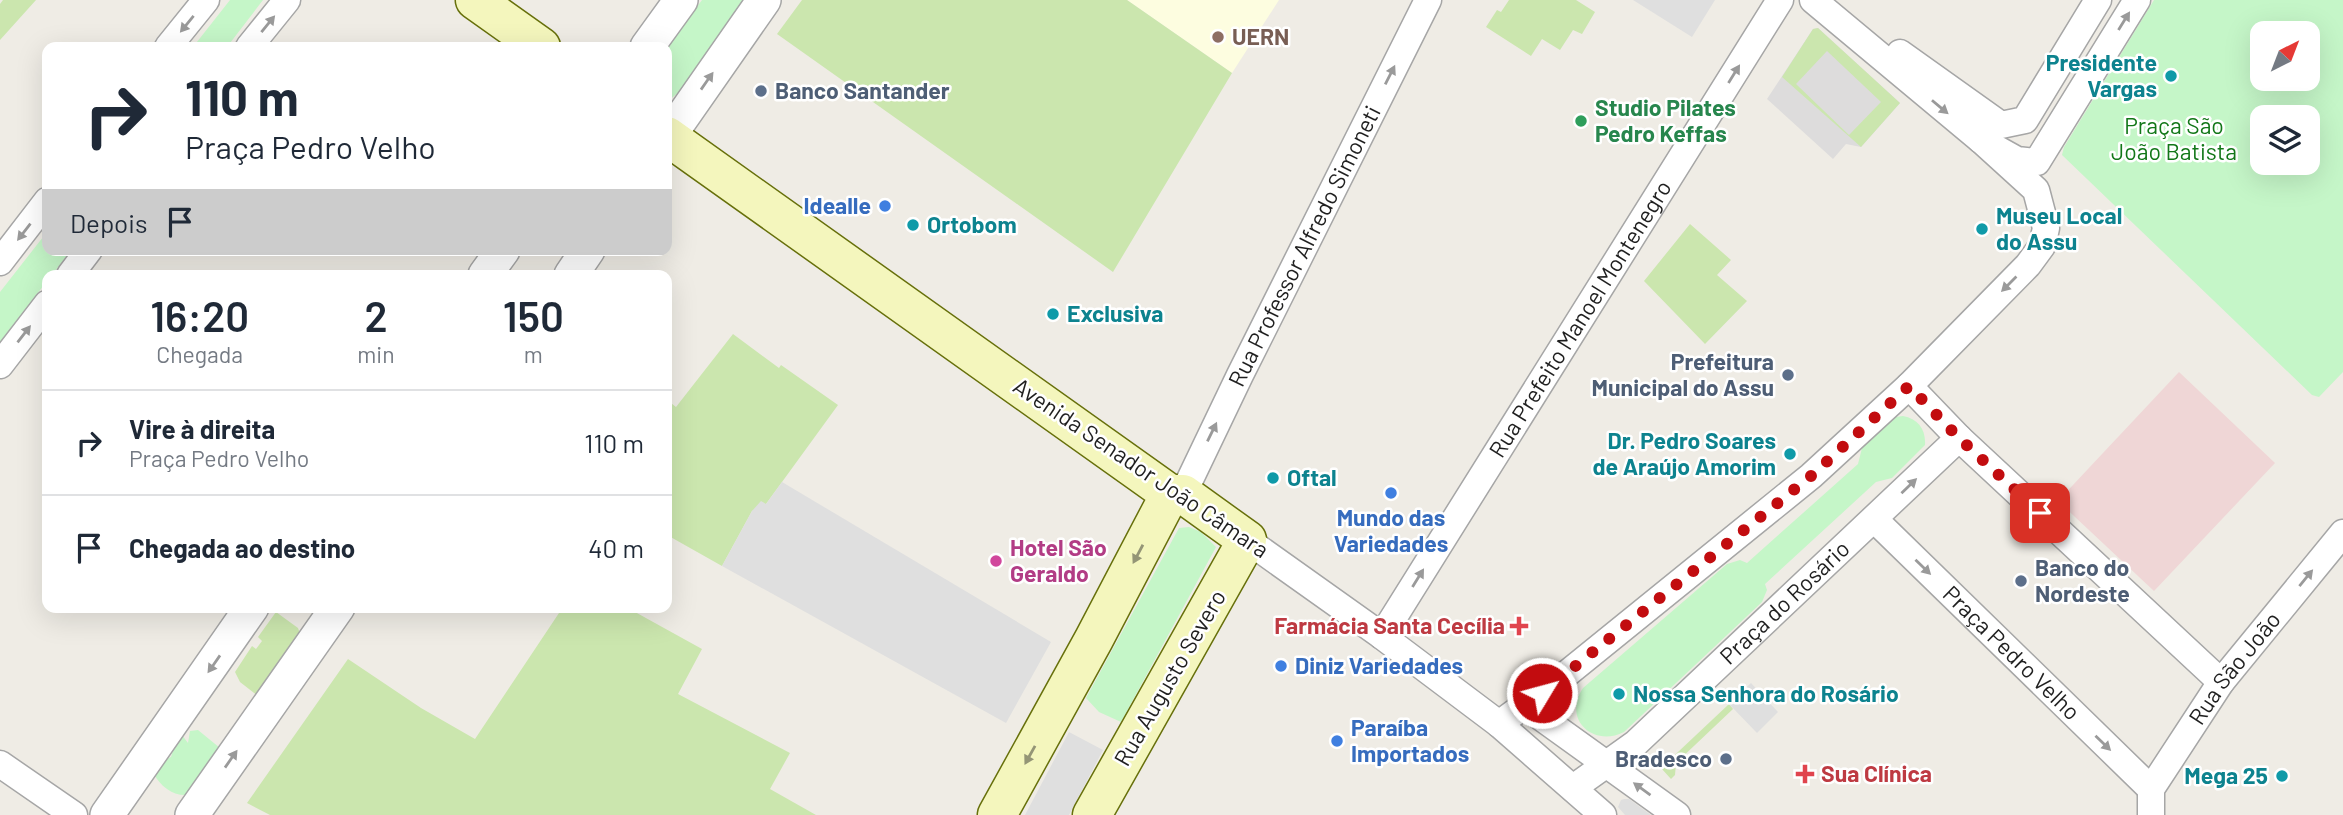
<!DOCTYPE html>
<html lang="pt">
<meta charset="utf-8">
<style>
:root{--surface:#fff;--page:#f2f2f3;--text:#1f2937;--muted:#747a83;--line:#e0e1e3}
body{margin:0;font-family:Barlow,sans-serif;background:var(--page);color:var(--text);height:100vh;display:flex;flex-direction:column;font-size:26px;white-space:nowrap}
*{box-sizing:border-box;margin:0}
p{font-size:23px;color:var(--muted)}
.icon{flex:none;width:38px;height:38px;fill:none;stroke:currentColor;stroke-width:2;stroke-linecap:round;stroke-linejoin:round}
.map{position:relative;flex:1;overflow:hidden}
.drawer{position:absolute;left:42px;top:270px;width:630px;height:343px;display:flex;flex-direction:column;background:var(--surface);border-radius:14px;box-shadow:0 7px 28px #0002}
.drawer>*{flex:none}
.top-card{position:absolute;left:42px;top:42px;width:630px;height:214px;border-radius:14px;box-shadow:0 7px 28px #0002;background:#fff;color:var(--text);overflow:hidden}
.needle{width:46px;rotate:42deg}
.fabs{position:absolute;left:2250px;top:21px;display:grid;gap:14px}
.fabs a{display:grid;place-items:center;width:70px;height:70px;border-radius:14px;background:var(--surface);box-shadow:0 7px 28px #0002;font-size:35px}
.pin{position:absolute;display:grid;place-items:center;width:60px;height:60px;color:#fff;margin:-30px;border-radius:14px;box-shadow:0 4px 10px #0006}
.me{position:absolute;width:77px;margin:-38px;rotate:53deg;stroke-linejoin:round;filter:drop-shadow(0 0 5px #0008)}
.turn{display:flex;align-items:center;gap:24px;height:147px;padding:0 28px;font-size:32px}
.turn .icon{width:91px;height:91px;stroke-width:2.5}
.turn b{display:block;font-size:49px;line-height:60px}
.then{display:flex;align-items:center;height:66px;padding:0 28px;background:#0003;gap:14px;font-size:26px}
.eta{display:flex;justify-content:space-evenly;align-items:center;height:119px;text-align:center}
.eta b{font-size:42px;font-weight:600;line-height:49px}
ul{padding:0;list-style:none}
li{display:flex;align-items:center;gap:21px;height:105px;padding:0 28px;border-top:2px solid var(--line)}
li div{flex:1}
li b{display:block;font-size:26px}
li em{font-style:normal}
.map>svg:first-child{display:block}
</style>
<div class="map">
<svg width="2343" height="815" viewBox="0 0 2343 815">
<rect width="100%" height="100%" fill="#efece5"/>
<path fill="#dddcdc" d="M1818,28L1900,103L1861,147L1846,144L1833,159L1767,99L1813,29Z"/>
<path fill="#efd6d6" d="M2179,372L2275,463L2154,591L2058,501Z"/>
<path fill="#fdfde0" d="M1127,0H1279L1232,73Z"/>
<path fill="#cbe6ae" fill-rule="evenodd" d="M3,0H36L0,40V4Z
M802,0H1127L1232,73L1113,272L777,34Z
M1509,0H1576L1595,12L1582,34L1573,30L1560,50L1542,39L1531,56L1486,27L1497,10L1501,12Z
M1818,28L1900,103L1861,147L1782,77L1813,29ZM1827,51L1881,102L1849,135L1796,84Z
M1690,224L1731,260L1717,275L1747,301L1705,344L1644,281Z
M733,334L779,368L781,365L838,405L766,504L752,511L722,566L667,535V400L676,407Z
M563,607H626L702,649L678,694L790,753L770,789L816,815H270L247,803L348,659L421,708L475,739Z
M276,612L298,628L301,636L258,696L240,682L235,672L252,646L256,649L262,641L258,637Z
M1729,704L1733,709L1676,763L1675,775L1671,779L1661,768Z"/>
<path fill="#c5f6c8" fill-rule="evenodd" d="M230,0H263L227,47H193Z
M702,0H744L680,91L667,102V47Z
M2154,0H2343V372L2319,397L2312,395L2062,155L2064,147ZM2263,33H2308V79H2263ZM2263,117H2308V163H2263Z
M47,232V250H71L52,275H47V281L0,342V292Z
M1903,416C1918,419 1926,429 1925,445L1892,478L1876,482L1765,584L1767,590L1762,602L1624,732C1593,748 1562,719 1583,688L1727,564L1740,560L1747,563L1858,464L1862,448L1896,417Z
M1189,527L1201,532L1216,547L1121,722L1099,712L1086,698L1179,528Z
M198,730L220,748L187,795C173,796 160,786 154,774L166,759L171,757L179,731L188,743L190,731Z"/>
<path fill="#dfdfdf" d="M1633,0H1715L1692,37Z
M782,482L1051,642L1006,723L722,566L752,511L761,501L766,504Z
M1751,683L1778,712L1757,733L1729,704Z
M1069,732L1103,750L1069,815H1025Z
M1624,799H1629L1651,815H1625L1618,807L1621,800Z"/>
<g fill="none" stroke-linecap="round" stroke-linejoin="round">
<g stroke="#a6a6a6" stroke-width="29">
<g id="minor">
<path d="M1813,0L1981,140L2017,160L2037,162L2137,0"/>
<path d="M168,47L206,0"/>
<path d="M249,47L287,0"/>
<path d="M1900,53L2001,125L2025,120L2098,0"/>
<path d="M0,262L47,201"/>
<path d="M70,275L89,250"/>
<path d="M0,365L47,304"/>
<path d="M1909,386L1959,438L2221,682"/>
<path id="s1" d="M1183,494L1240,375L1428,0"/>
<path id="s2" d="M1874,519L2151,789"/>
<path d="M1247,540L1382,636L1499,724L1603,815"/>
<path id="s3" d="M1382,636L1780,0"/>
<path d="M1524,705L1677,815"/>
<path d="M1499,724L1559,680L1811,476L1909,386L2028,265L2042,246L2046,228L2036,190L1981,140"/>
<path d="M0,764L74,815"/>
<path id="s4" d="M1573,788L1636,743L1959,438"/>
<path id="s5" d="M2151,815V789L2221,682L2343,533"/>
</g>
</g>
<g stroke="#a6a6a6" stroke-width="36">
<path id="tertiary" d="M647,47L681,0
M667,139L764,0
M485,275L503,250
M571,275L588,250
M107,815L252,607
M192,815L338,607"/>
</g>
<g stroke="#67700b" stroke-width="41">
<path id="secondary" d="M475,0L541,47
M667,136L1170,494H1183L1247,540L1092,815
M997,815L1094,639L1170,494"/>
</g>
<use href="#minor" stroke="#fff" stroke-width="26"/>
<use href="#tertiary" stroke="#fff" stroke-width="33"/>
<use href="#secondary" stroke="#f4f6bd" stroke-width="38"/>
</g>
<defs><path id="oneway-solid" d="M-6-.8H1V-3.2L6.5 0L1 3.2V.8H-6Z" transform="scale(1.75)"/></defs>
<g fill="#9a9a9a">
<use href="#oneway-solid" transform="translate(2124 21) rotate(-58)"/>
<use href="#oneway-solid" transform="translate(187 24) rotate(129)"/>
<use href="#oneway-solid" transform="translate(268 24) rotate(-51)"/>
<use href="#oneway-solid" transform="translate(1734 74) rotate(-58)"/>
<use href="#oneway-solid" transform="translate(1390 75) rotate(-63)"/>
<use href="#oneway-solid" transform="translate(707 81) rotate(-55)"/>
<use href="#oneway-solid" transform="translate(1940 107) rotate(40)"/>
<use href="#oneway-solid" transform="translate(24 232) rotate(128)"/>
<use href="#oneway-solid" transform="translate(2009 284) rotate(135)"/>
<use href="#oneway-solid" transform="translate(24 334) rotate(-52)"/>
<use href="#oneway-solid" transform="translate(1212 432) rotate(-64)"/>
<use href="#oneway-solid" transform="translate(1909 486) rotate(-44)"/>
<use href="#oneway-solid" transform="translate(1923 567) rotate(44)"/>
<use href="#oneway-solid" transform="translate(1418 578) rotate(-58)"/>
<use href="#oneway-solid" transform="translate(2306 578) rotate(-51)"/>
<use href="#oneway-solid" transform="translate(214 664) rotate(125)"/>
<use href="#oneway-solid" transform="translate(2103 743) rotate(44)"/>
<use href="#oneway-solid" transform="translate(231 759) rotate(-55)"/>
<use href="#oneway-solid" transform="translate(1642 789) rotate(-144)"/>
</g>
<g fill="#949576">
<use href="#oneway-solid" transform="translate(1138 554) rotate(118)"/>
<use href="#oneway-solid" transform="translate(1030 755) rotate(119)"/>
</g>
<g fill="none" stroke-linecap="round" stroke-linejoin="round">
<path stroke="#c20c0f" stroke-width="12" stroke-dasharray="0 21.6" d="M1542,693L1811,476L1909,386L1959,438L2040,513"/>
</g>
<circle fill="#8d6e63" stroke="#fff" stroke-width="2.5" cx="1218" cy="37" r="7"/>
<g fill="#0f9aa8" stroke="#fff" stroke-width="2.5">
<circle cx="2171" cy="76" r="7"/>
<circle cx="913" cy="225" r="7"/>
<circle cx="1982" cy="229" r="7"/>
<circle cx="1053" cy="314" r="7"/>
<circle cx="1790" cy="454" r="7"/>
<circle cx="1273" cy="478" r="7"/>
<circle cx="1619" cy="694" r="7"/>
<circle cx="2282" cy="776" r="7"/>
</g>
<g fill="#5c6f8a" stroke="#fff" stroke-width="2.5">
<circle cx="761" cy="91" r="7"/>
<circle cx="1788" cy="375" r="7"/>
<circle cx="2021" cy="581" r="7"/>
<circle cx="1726" cy="759" r="7"/>
</g>
<circle fill="#2e9e5b" stroke="#fff" stroke-width="2.5" cx="1581" cy="121" r="7"/>
<g fill="#3f7fe0" stroke="#fff" stroke-width="2.5">
<circle cx="885" cy="206" r="7"/>
<circle cx="1391" cy="493" r="7"/>
<circle cx="1281" cy="666" r="7"/>
<circle cx="1337" cy="741" r="7"/>
</g>
<circle fill="#d1479c" stroke="#fff" stroke-width="2.5" cx="996" cy="561" r="7"/>
<g fill="#e0444e" stroke="#fff" stroke-width="2.5">
<path d="M1515.5 615.5h7v7h7v7h-7v7h-7v-7h-7v-7h7z"/>
<path d="M1801.5 763.5h7v7h7v7h-7v7h-7v-7h-7v-7h7z"/>
</g>
<g text-anchor="middle" stroke-width="5" stroke-linejoin="round" paint-order="stroke">
<g font-size="23" font-weight="bold" fill="#785e54" stroke="#fff" text-anchor="start">
<text x="1232" y="45">UERN</text>
</g>
<g font-size="23" font-weight="bold" fill="#0d838f" stroke="#fff" text-anchor="start">
<text x="2157" y="71" text-anchor="end">Presidente<tspan x="2157" dy="26">Vargas</tspan></text>
<text x="1996" y="224">Museu Local<tspan x="1996" dy="26">do Assu</tspan></text>
<text x="927" y="233">Ortobom</text>
<text x="1067" y="322">Exclusiva</text>
<text x="1776" y="449" text-anchor="end">Dr. Pedro Soares<tspan x="1776" dy="26">de Araújo Amorim</tspan></text>
<text x="1287" y="486">Oftal</text>
<text x="1633" y="702">Nossa Senhora do Rosário</text>
<text x="2268" y="784" text-anchor="end">Mega 25</text>
</g>
<g font-size="23" font-weight="bold" fill="#4e5e75" stroke="#fff" text-anchor="start">
<text x="775" y="99">Banco Santander</text>
<text x="1774" y="370" text-anchor="end">Prefeitura<tspan x="1774" dy="26">Municipal do Assu</tspan></text>
<text x="2035" y="576">Banco do<tspan x="2035" dy="26">Nordeste</tspan></text>
<text x="1712" y="767" text-anchor="end">Bradesco</text>
</g>
<g font-size="23" font-weight="bold" fill="#27864d" stroke="#fff" text-anchor="start">
<text x="1595" y="116">Studio Pilates<tspan x="1595" dy="26">Pedro Keffas</tspan></text>
</g>
<g font-size="23" fill="#127718" stroke="#fff">
<text x="2174" y="134">Praça São<tspan x="2174" dy="26">João Batista</tspan></text>
</g>
<g font-size="23" font-weight="bold" fill="#366cbe" stroke="#fff" text-anchor="start">
<text x="871" y="214" text-anchor="end">Idealle</text>
<text x="1391" y="526" text-anchor="middle">Mundo das<tspan x="1391" dy="26">Variedades</tspan></text>
<text x="1295" y="674">Diniz Variedades</text>
<text x="1351" y="736">Paraíba<tspan x="1351" dy="26">Importados</tspan></text>
</g>
<g font-size="23" fill="#1f1f1f" stroke="#fff">
<text dy="8" stroke="none"><textPath href="#s1" startOffset="276">Rua Professor Alfredo Simoneti</textPath></text>
<text dy="8" stroke="none"><textPath href="#s3" startOffset="374">Rua Prefeito Manoel Montenegro</textPath></text>
<text transform="translate(1141 468) rotate(34)" y="8">Avenida Senador João Câmara</text>
<text dy="8" stroke="none"><textPath href="#s4" startOffset="282">Praça do Rosário</textPath></text>
<text dy="8" stroke="none"><textPath href="#s2" startOffset="192">Praça Pedro Velho</textPath></text>
<text dy="8" stroke="none"><textPath href="#s5" startOffset="173">Rua São João</textPath></text>
<text transform="translate(1170 678) rotate(-60)" y="8">Rua Augusto Severo</text>
</g>
<g font-size="23" font-weight="bold" fill="#b23c85" stroke="#fff" text-anchor="start">
<text x="1010" y="556">Hotel São<tspan x="1010" dy="26">Geraldo</tspan></text>
</g>
<g font-size="23" font-weight="bold" fill="#be3a42" stroke="#fff" text-anchor="end">
<text x="1505" y="634">Farmácia Santa Cecília</text>
<text x="1821" y="782" text-anchor="start">Sua Clínica</text>
</g>
</g>
</svg>
<div class="fabs">
<a><svg class="needle" viewBox="-14 -14 28 28"><path d="M0-13l5 13h-10z" fill="#e53935"/><path d="M0 13l5-13h-10z" fill="#747a83"/></svg></a>
<a><svg class="icon" aria-label="layers" viewBox="0 0 24 24"><path d="M12 4l9 5-9 5-9-5zM3 14l9 5 9-5"/></svg></a>
</div>
<div class="pin" style="left:2040px;top:513px;background:#d93025"><svg class="icon" aria-label="arrive" viewBox="0 0 24 24"><path d="M6 21V4h12l-3 4 3 4H6"/></svg></div>
<svg class="me" style="left:1542px;top:693px" viewBox="-20 -20 40 40"><circle r="17" fill="#c20c0f" stroke="#fff" stroke-width="3"/><path d="M0-11L8 9 0 5-8 9z" fill="#fff"/></svg>
<div class="top-card">
<div class="turn"><svg class="icon" aria-label="right" viewBox="0 0 24 24"><path d="M7 20v-9h11M14 6l5 5-5 5"/></svg><div><b>110 m</b>Praça Pedro Velho</div></div>
<div class="then">Depois<svg class="icon" aria-label="arrive" viewBox="0 0 24 24"><path d="M6 21V4h12l-3 4 3 4H6"/></svg></div>
</div>
<section class="drawer">
<div class="eta">
<div><b>16:20</b><p>Chegada</p></div>
<div><b>2</b><p>min</p></div>
<div><b>150</b><p>m</p></div>
</div>
<ul>
<li><svg class="icon" aria-label="right" viewBox="0 0 24 24"><path d="M7 20v-9h11M14 6l5 5-5 5"/></svg><div><b>Vire à direita</b><p>Praça Pedro Velho</p></div><em>110 m</em></li>
<li><svg class="icon" aria-label="arrive" viewBox="0 0 24 24"><path d="M6 21V4h12l-3 4 3 4H6"/></svg><div><b>Chegada ao destino</b></div><em>40 m</em></li>
</ul>
</section>
</div>
